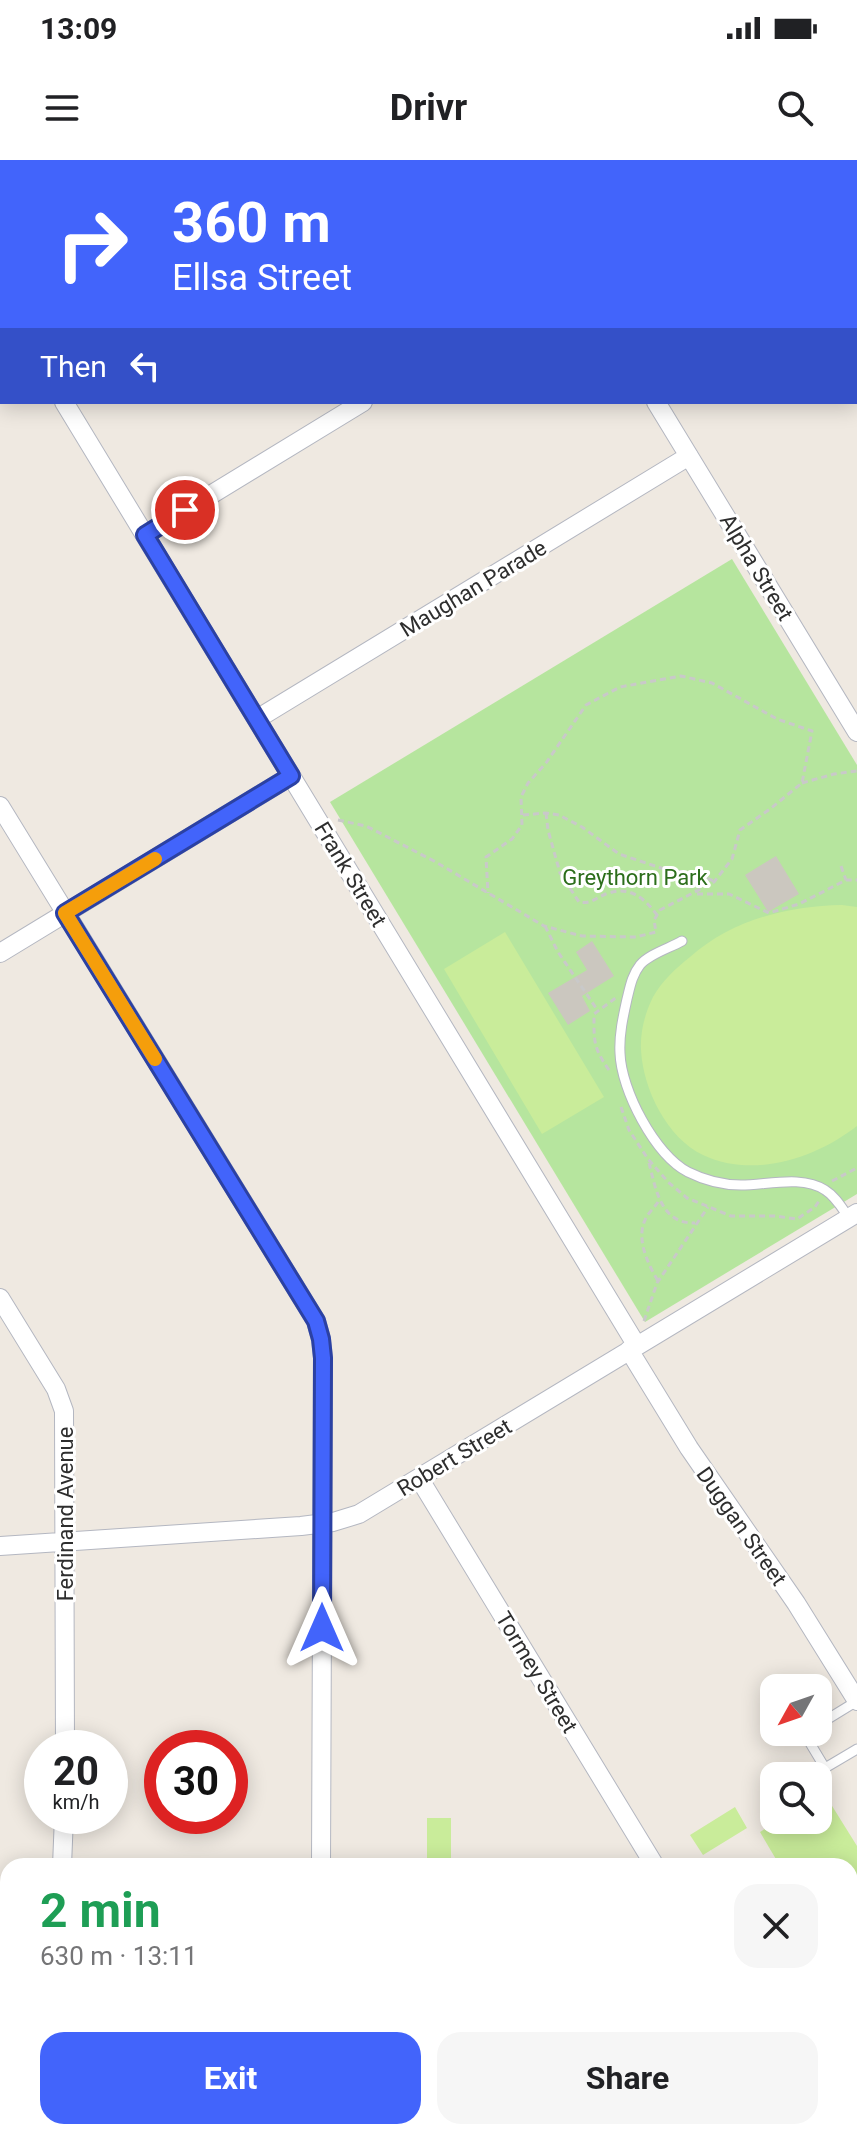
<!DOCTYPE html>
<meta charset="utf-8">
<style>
:root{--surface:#fff;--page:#f6f6f6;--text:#202124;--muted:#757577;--accent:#4264fb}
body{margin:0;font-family:Roboto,sans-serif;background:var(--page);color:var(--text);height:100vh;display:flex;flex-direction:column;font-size:30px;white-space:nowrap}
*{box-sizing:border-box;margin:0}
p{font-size:26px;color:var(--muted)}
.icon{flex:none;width:44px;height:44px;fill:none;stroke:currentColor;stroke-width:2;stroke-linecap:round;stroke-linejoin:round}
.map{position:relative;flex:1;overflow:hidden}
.drawer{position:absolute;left:0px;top:1698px;width:858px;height:282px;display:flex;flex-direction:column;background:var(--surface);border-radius:24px 24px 0 0;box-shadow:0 4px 20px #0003}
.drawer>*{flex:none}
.guide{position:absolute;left:0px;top:0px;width:858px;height:244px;box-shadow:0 4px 20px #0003;background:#4264fb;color:#fff;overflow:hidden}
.needle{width:52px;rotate:230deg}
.fabs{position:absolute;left:760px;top:1514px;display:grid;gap:16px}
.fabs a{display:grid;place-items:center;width:72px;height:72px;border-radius:16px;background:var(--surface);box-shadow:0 4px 20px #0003;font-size:40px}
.speed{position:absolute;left:24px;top:1570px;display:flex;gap:16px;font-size:40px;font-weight:700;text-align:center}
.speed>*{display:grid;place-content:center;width:104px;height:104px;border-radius:50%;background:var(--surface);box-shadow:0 4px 20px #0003;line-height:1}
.speed small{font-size:20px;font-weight:400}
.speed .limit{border:12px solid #d22;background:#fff;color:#111}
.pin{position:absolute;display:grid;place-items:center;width:68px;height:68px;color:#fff;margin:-34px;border:4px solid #fff;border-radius:50%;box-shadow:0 2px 8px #0007}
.me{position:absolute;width:88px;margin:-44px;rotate:0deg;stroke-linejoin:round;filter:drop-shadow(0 0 6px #0008)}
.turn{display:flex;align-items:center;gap:28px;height:168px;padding:0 40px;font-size:36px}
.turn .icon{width:104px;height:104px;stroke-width:2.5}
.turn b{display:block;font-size:56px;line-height:68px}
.then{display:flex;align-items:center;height:76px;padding:0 40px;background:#0003;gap:16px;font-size:30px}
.round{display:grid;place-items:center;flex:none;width:84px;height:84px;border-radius:24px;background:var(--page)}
.headline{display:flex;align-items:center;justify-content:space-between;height:136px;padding:0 40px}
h1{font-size:48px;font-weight:700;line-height:60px;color:#1e9e55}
.cta{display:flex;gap:16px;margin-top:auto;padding:16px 40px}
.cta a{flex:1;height:92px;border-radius:24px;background:var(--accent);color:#fff;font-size:32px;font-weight:700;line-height:92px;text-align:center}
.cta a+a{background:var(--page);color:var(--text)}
.status{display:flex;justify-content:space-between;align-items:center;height:56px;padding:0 40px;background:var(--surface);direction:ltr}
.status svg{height:22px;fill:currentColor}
header{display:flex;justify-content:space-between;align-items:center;height:104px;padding:0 40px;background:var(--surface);font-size:36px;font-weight:700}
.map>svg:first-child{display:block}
</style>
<div class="status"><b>13:09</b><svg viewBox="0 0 49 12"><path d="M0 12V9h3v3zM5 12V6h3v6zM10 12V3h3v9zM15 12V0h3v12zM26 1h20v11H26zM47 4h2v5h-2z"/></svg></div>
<header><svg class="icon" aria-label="menu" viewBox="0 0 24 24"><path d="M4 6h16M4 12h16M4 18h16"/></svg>Drivr<svg class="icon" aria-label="search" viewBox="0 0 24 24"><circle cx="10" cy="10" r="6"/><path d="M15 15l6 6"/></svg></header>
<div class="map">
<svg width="857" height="1979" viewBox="0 0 857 1979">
<rect width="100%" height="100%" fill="#efe9e1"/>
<path fill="#b6e59e" d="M732,399L857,605V1034L645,1162L330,642Z"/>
<path fill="#c9ec9a" d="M842,745L857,747V966C816,998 754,1019 703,995C667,978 643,929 641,890C640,872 645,853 653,837C662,821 676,808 690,797C732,760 787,746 842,745Z
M505,772L604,937L542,974L444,809Z
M824,1633L857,1686V1727L850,1732V1706H780L760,1672L779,1660H818V1636Z
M735,1647L747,1668L703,1695L690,1675Z
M427,1658H451V1706H427Z"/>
<path fill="#cbc7bf" d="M776,696L799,734L768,752L745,715Z
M592,781L614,816L582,836L590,851L568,865L548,833L587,810L576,792Z"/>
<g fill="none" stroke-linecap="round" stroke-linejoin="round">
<g stroke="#b4b7c1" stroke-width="11">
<path id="lane" d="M682,781C670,788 649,794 640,805C632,815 630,827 627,839C623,857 619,875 620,893C621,930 655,995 688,1012C704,1020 723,1025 741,1025C767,1025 802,1015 825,1030C835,1036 842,1048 849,1058
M818,1565L857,1541
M806,1572L804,1573L825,1608L857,1589"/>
</g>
<g stroke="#b4b7c1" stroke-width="20">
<path id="street" d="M510,0L511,2
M821,0L822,2
M856,59L857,60
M64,242L637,1186
M656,242L857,572
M145,375L363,242
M257,559L689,296
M0,646L316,1161L321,1179L323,1198L321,1706
M0,793L291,616
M0,1138L56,1229L64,1251L65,1588
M629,1190L689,1288L796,1443L857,1541
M419,1318L655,1706
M0,1386L301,1366L333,1362L359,1354L857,1053
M62,1706L64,1656
M850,1756L857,1752
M0,1833L8,1818
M604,1972L617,1979
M817,1972L821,1979
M219,1979L223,1972"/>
</g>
<g stroke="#b4b7c1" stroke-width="26">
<path id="secondary" d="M298,2L301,0
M0,183L2,182"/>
</g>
<g stroke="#c9c9c9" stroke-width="28">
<path id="primary" d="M0,1949L8,1953
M44,1972L57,1979"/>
</g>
<path stroke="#c9c9c9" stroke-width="3" stroke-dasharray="6 4" stroke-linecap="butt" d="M802,623L834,614L857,611
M546,653L548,670L560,713L579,742C592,745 597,736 609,733C631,726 645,739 657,755
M523,655L546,653L559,655L582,667L619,694L664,709L697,714L714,721
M338,660L366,666L434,701L544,766L582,776L636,777L656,772L654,760L660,750L714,722L732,699L740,670L770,649L802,623L812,571L777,559L712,523L681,516L620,527L586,545L546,603L528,623L521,637L522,665L512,679L486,697L488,733
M841,706L846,720
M697,734H729L769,753L799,744L846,720H857
M545,766L558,792L598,851
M609,910C593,887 594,882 594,854L617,837
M621,947L629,970L648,999L668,1022L687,1038L731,1056H775L797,1059L815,1047L819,1041
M649,1003C656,1030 661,1064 695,1063
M832,1021L857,1008
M658,1042C655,1047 649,1052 646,1058C635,1078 648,1104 658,1121
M644,1161L657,1123L708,1047"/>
<use href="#lane" stroke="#fff" stroke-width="9"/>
<use href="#street" stroke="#fff" stroke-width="18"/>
<use href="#secondary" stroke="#fff" stroke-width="24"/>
<use href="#primary" stroke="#f2d163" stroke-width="26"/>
</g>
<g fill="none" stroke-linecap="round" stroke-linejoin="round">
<g stroke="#2b41a3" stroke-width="20">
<path id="route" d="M185,350L145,375L291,616L65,753L316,1161L321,1179L323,1198L322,1468"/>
</g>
<use href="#route" stroke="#4264fb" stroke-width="14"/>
<path stroke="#f59e0b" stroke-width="14" d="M155,699L65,753L155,899"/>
</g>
<g text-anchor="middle" stroke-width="6" stroke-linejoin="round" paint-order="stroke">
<g font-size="22" fill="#2e2e2e" stroke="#fff">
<text transform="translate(757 407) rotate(59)" y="8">Alpha Street</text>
<text transform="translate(473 428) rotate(-31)" y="8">Maughan Parade</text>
<text transform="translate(351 714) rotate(59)" y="8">Frank Street</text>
<text transform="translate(454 1297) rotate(-31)" y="8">Robert Street</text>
<text transform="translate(65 1354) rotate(-90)" y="8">Ferdinand Avenue</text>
<text transform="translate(742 1366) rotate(55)" y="8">Duggan Street</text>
<text transform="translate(537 1512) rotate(59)" y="8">Tormey Street</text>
</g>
<g font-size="22" fill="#2c6e1b" stroke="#fff">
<text x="635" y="725">Greythorn Park</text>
</g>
</g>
</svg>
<div class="fabs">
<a><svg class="needle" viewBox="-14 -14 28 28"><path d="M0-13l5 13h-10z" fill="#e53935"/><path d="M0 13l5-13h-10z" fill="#757577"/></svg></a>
<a><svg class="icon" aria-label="search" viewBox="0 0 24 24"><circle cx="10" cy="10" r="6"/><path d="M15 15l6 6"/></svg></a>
</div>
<div class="speed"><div>20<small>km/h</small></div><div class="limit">30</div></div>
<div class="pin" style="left:185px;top:350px;background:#d93025"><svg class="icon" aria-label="arrive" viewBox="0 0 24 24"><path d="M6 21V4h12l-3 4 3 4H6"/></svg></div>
<svg class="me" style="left:322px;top:1468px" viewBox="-20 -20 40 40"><path d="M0-17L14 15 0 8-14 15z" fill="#4264fb" stroke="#fff" stroke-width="4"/></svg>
<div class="guide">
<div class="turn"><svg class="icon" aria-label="right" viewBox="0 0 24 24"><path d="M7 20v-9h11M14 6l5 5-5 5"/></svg><div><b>360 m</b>Ellsa Street</div></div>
<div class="then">Then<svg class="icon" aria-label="left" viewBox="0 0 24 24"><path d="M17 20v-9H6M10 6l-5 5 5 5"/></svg></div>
</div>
<section class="drawer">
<div class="headline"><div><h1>2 min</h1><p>630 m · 13:11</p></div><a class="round"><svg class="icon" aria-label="close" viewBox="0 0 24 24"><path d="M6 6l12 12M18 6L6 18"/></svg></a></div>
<div class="cta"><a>Exit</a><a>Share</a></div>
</section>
</div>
